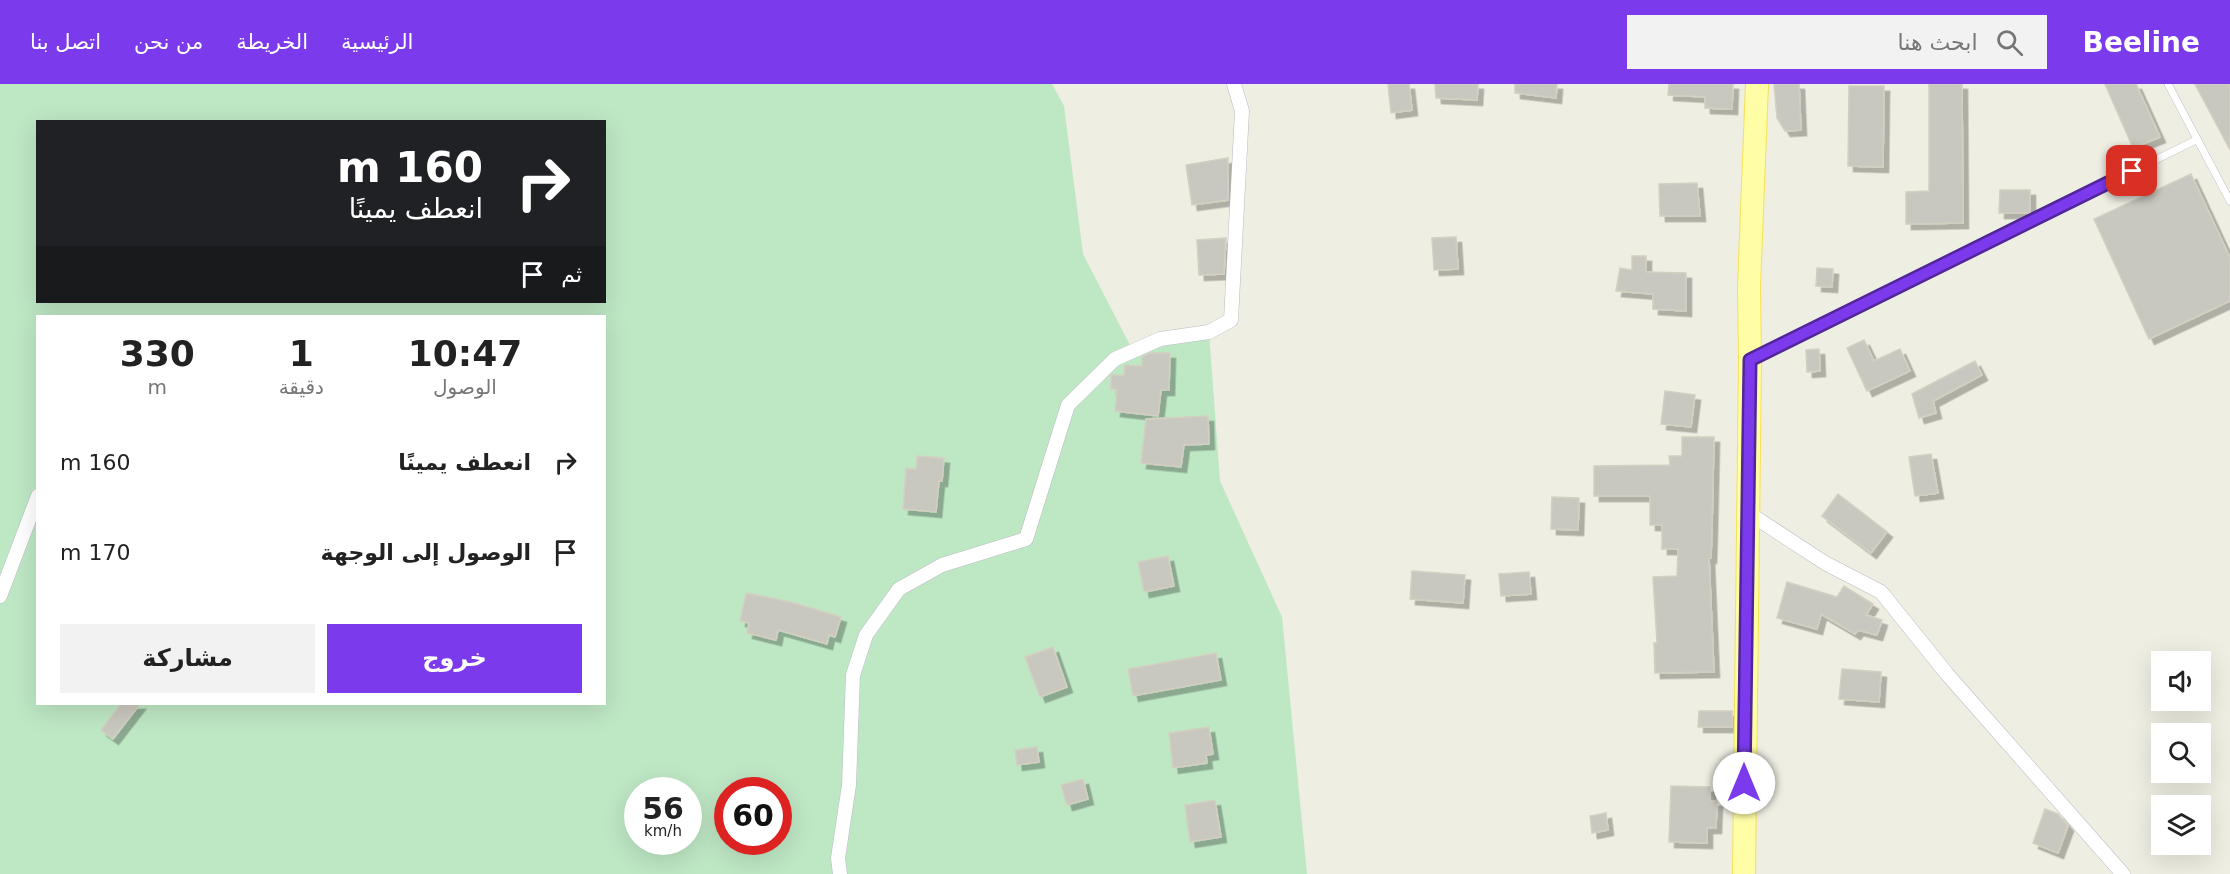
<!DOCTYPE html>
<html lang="ar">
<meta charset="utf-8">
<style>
:root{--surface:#fff;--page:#f2f2f2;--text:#222;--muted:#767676;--accent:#7c3aed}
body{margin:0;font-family:"DejaVu Sans","Noto Sans Arabic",sans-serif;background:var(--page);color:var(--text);direction:rtl;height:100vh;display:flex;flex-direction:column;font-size:22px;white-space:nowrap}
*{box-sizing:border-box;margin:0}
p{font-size:20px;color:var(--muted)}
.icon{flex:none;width:33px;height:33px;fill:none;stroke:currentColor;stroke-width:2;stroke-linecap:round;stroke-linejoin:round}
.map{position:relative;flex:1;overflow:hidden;direction:ltr}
.details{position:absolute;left:36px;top:231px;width:570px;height:390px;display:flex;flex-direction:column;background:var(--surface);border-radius:0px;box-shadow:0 6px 24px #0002;direction:rtl}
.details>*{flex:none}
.banner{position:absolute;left:36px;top:36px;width:570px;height:183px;border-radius:0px;box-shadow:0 6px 24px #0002;direction:rtl;background:#202124;color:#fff;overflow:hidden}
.controls{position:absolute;left:2151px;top:567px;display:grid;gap:12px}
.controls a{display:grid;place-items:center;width:60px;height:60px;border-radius:0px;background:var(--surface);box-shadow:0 6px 24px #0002;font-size:30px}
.speed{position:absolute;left:624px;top:693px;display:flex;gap:12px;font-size:30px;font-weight:700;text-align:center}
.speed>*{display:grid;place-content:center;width:78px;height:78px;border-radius:50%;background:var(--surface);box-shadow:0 6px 24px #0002;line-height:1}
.speed small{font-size:15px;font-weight:400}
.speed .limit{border:9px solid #d22;background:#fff;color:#111}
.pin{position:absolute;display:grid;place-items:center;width:51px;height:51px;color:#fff;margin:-26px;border-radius:12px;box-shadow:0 3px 9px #0006}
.me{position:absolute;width:66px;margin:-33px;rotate:0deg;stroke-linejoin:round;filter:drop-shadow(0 0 4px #0008)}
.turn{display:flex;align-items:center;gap:21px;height:126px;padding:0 24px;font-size:27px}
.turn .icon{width:78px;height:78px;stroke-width:2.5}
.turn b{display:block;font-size:42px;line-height:51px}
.then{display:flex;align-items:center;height:57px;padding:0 24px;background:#0003;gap:12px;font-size:22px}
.eta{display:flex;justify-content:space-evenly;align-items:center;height:102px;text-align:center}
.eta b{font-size:36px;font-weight:700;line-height:42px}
.button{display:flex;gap:12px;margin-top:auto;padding:12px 24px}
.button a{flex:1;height:69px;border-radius:0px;background:var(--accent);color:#fff;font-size:24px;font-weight:700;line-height:69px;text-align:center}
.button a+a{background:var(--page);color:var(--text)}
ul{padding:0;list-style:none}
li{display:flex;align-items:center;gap:18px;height:90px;padding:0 24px}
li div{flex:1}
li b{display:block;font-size:22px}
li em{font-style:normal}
header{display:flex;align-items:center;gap:36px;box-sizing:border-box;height:84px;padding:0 30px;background:var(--accent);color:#fff}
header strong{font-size:28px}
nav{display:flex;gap:33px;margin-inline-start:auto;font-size:21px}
.search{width:420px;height:54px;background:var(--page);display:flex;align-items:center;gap:15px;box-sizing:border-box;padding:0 21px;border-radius:0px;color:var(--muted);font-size:22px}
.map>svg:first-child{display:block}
</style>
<header>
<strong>Beeline</strong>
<div class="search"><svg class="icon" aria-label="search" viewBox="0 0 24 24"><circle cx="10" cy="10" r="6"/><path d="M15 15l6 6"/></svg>ابحث هنا</div>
<nav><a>الرئيسية</a><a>الخريطة</a><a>من نحن</a><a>اتصل بنا</a></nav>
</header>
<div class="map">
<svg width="2230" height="790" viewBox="0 0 2230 790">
<defs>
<filter id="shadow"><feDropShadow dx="5.5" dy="5.5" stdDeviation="0" flood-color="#0004"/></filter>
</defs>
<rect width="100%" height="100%" fill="#eeeee3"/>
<path fill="#bee7c4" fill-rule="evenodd" d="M0,0H1052L1064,22L1083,170L1133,267L1209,248L1220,397L1282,533L1307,790H0ZM38,38H604V218H38ZM38,232H604V620H38ZM638,706H688V758H638ZM728,706H778V758H728Z"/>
<path fill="#c9c8c0" stroke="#d3d0c1" stroke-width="1.5" filter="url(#shadow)" d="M1388,0H1409L1412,26L1391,29Z
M1435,0H1478L1477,16L1436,14Z
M1515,0H1557L1556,14L1515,9Z
M1669,0H1733L1732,25L1705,24V13L1668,11Z
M1774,0H1799L1801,46L1785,47L1777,34Z
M1929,0H1962L1963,139L1906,140V108L1929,107Z
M2105,0H2136L2160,53L2133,64Z
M2195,0H2230V66Z
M1849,2H1884L1883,83L1848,82Z
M1228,74V116L1192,121L1186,81Z
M2191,90L2230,174V217L2149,255L2094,135Z
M1697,99L1700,132H1660L1659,100Z
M2000,106H2030V129H1999Z
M1456,153L1458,185L1434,186L1432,154Z
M1226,154L1224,190L1199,191L1197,156Z
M1632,172H1646V188L1686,189V227L1653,225V210L1616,207L1620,184L1632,186Z
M1817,184L1833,185L1832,203L1816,202Z
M1864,256L1874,277L1900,265L1910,287L1867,307L1847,264Z
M1819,265L1820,287L1807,288L1806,266Z
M1150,269H1170L1169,306H1161L1158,332L1115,327L1117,306L1111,305V291H1124L1125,281L1142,282V273Z
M1975,277L1982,291L1933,317L1936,329L1919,334L1912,310Z
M1665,307L1695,311L1691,343L1661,340Z
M1208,332L1209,360L1184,361L1181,383L1141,379L1146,335Z
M1682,353H1714L1712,443L1711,474H1709L1714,588L1655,589L1654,559H1657L1653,493L1677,492L1678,465H1662V441H1650V412H1594V382L1670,381L1669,372H1682Z
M1931,370L1938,409L1915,412L1909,373Z
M917,372L944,374L942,397H939L936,428L903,425L906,384L916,385Z
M1838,410L1887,448L1871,469L1822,432Z
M1552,413L1579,414L1578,446L1551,445Z
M1168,472L1174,502L1144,508L1138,478Z
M1412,487L1465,491L1463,519L1410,515Z
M1529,488L1531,510L1501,512L1499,490Z
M1787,498L1837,513L1844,502L1873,520L1866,531L1882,536L1877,551L1858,546L1855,550L1821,530L1817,545L1777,534Z
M746,509L791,518L841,533L835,553L829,551L827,560L778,546L776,556L747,549L749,539L740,537Z
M1053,563L1067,603L1040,613L1025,573Z
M1216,569L1221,596L1133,612L1128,585Z
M1842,585L1881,588L1879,618L1839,615Z
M121,620H140L113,655L101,646Z
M1699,627H1732V643H1698Z
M1209,643L1213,670L1206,671L1207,679L1173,684L1169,649Z
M1037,663L1039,678L1017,681L1015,666Z
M1083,695L1088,715L1067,721L1061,701Z
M1671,702L1710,703V717H1717L1716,744H1707V759L1669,758Z
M1215,716L1221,753L1190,758L1185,721Z
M2045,725L2058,730L2068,742L2058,769L2033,759Z
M1606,729L1608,746L1592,749L1590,732Z"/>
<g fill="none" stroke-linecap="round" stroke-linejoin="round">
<g stroke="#babcc2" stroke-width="8">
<path id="lane" d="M2168,0L2230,117
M1755,273L2196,56"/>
</g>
<g stroke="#babcc2" stroke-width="15">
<path id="street" d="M1747,428L1825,479L1881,508L1947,590L2123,790
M0,512L38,412
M840,790L838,774L849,701L853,591L866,551L899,505L942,481L1026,455L1068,321L1115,275L1160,255L1209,248L1231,236L1242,27L1234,0"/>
</g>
<g stroke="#f7e153" stroke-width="24">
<path id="primary" d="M1744,790L1750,276L1749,203L1757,0"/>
</g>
<use href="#lane" stroke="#fff" stroke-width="7"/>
<use href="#street" stroke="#fff" stroke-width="14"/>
<use href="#primary" stroke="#fffea7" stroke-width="22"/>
</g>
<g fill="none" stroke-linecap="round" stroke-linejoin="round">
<g stroke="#51269a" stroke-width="15">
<path id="route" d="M1744,699L1750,276L2132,87"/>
</g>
<use href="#route" stroke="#7c3aed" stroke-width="10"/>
</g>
</svg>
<div class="controls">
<a><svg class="icon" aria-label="sound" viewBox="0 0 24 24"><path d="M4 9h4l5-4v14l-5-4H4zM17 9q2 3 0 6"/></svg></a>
<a><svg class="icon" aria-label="search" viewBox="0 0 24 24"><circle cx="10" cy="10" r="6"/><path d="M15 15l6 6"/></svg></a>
<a><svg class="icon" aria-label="layers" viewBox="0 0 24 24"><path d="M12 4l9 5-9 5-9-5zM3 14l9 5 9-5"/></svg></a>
</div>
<div class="speed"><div>56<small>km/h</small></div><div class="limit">60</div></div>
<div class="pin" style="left:2132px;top:87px;background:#d93025"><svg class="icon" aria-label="arrive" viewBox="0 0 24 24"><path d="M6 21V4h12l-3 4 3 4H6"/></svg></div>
<svg class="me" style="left:1744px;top:699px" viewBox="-20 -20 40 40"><circle r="19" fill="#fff"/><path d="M0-13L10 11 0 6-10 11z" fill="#7c3aed"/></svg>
<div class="banner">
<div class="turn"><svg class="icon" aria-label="right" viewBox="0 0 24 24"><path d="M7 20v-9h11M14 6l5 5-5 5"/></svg><div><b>160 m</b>انعطف يمينًا</div></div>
<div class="then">ثم<svg class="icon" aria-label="arrive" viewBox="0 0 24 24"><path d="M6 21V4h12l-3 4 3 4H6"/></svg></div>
</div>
<section class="details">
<div class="eta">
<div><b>10:47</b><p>الوصول</p></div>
<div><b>1</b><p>دقيقة</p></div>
<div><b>330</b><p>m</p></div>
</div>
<ul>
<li><svg class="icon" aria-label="right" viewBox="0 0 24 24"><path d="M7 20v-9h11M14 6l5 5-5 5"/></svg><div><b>انعطف يمينًا</b></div><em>160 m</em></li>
<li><svg class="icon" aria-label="arrive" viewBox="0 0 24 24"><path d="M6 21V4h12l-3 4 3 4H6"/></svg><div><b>الوصول إلى الوجهة</b></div><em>170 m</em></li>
</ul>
<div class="button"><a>خروج</a><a>مشاركة</a></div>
</section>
</div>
